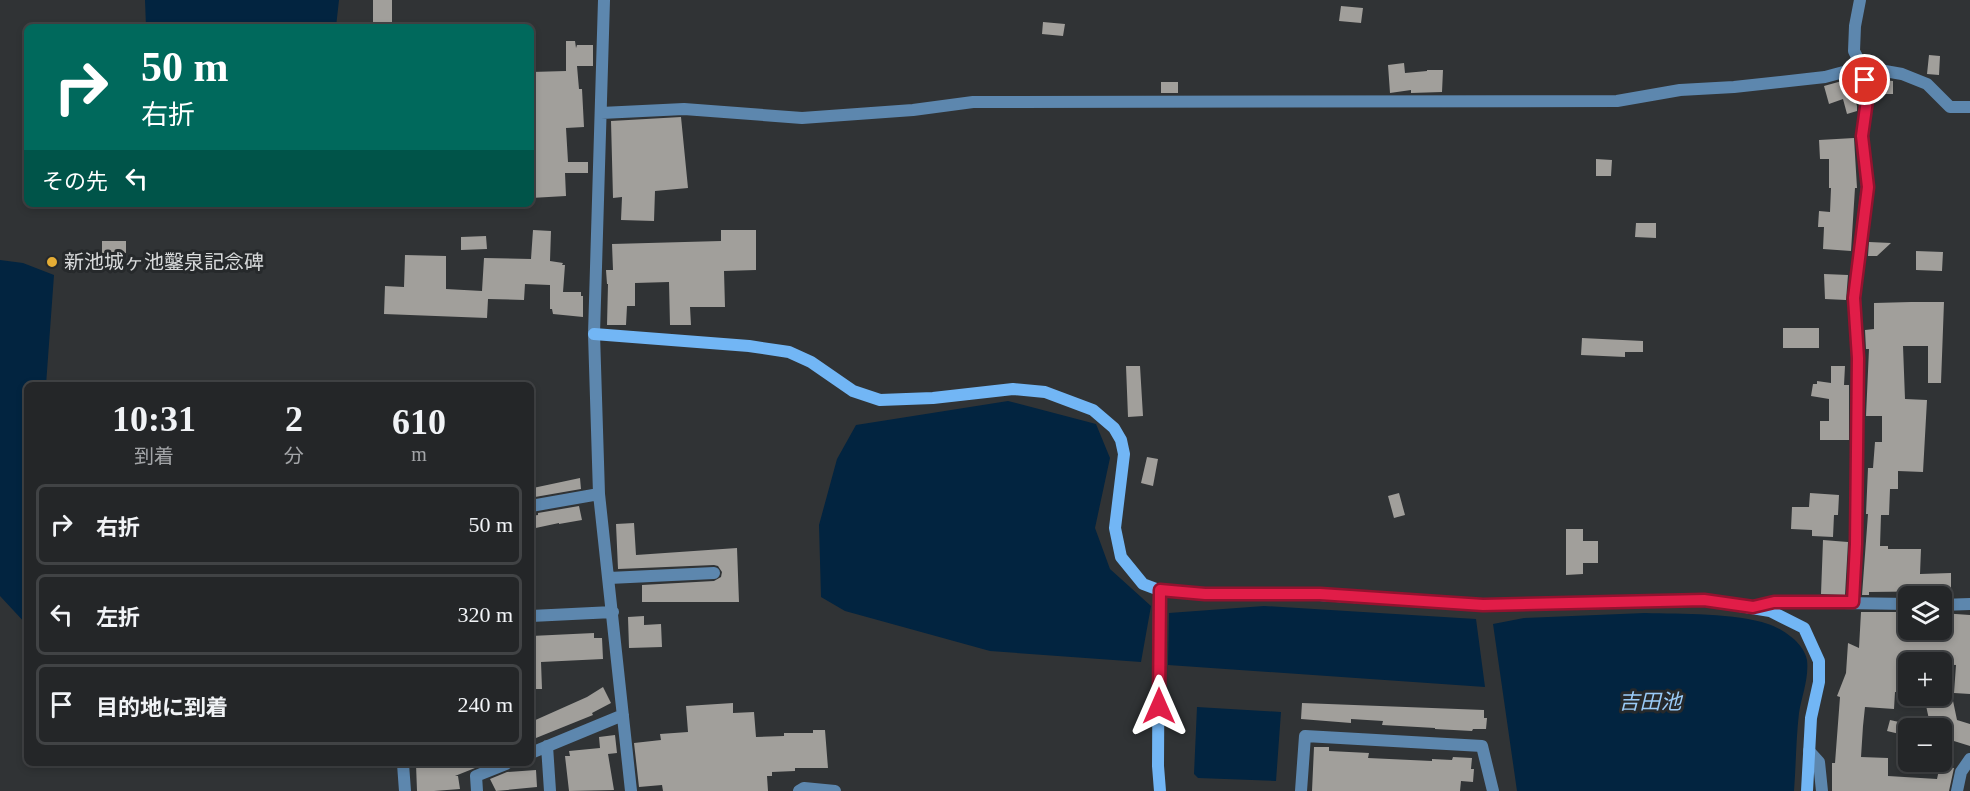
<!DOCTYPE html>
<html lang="ja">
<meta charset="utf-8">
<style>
:root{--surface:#242628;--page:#303234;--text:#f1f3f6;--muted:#a3a5a8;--line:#414345}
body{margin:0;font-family:"Times New Roman","Noto Sans JP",serif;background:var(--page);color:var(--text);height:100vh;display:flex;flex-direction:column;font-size:22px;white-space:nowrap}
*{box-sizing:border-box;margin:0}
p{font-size:20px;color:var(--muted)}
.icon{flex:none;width:33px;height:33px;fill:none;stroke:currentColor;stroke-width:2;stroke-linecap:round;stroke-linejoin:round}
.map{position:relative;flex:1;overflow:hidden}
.details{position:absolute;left:24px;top:382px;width:510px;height:384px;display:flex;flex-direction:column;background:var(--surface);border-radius:9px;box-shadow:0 3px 9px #0003,0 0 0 2px var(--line)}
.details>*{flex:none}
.top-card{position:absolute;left:24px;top:24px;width:510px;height:183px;border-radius:9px;box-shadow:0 3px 9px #0003,0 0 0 2px var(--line);background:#00695c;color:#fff;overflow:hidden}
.fabs{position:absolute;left:1898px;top:586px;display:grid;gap:12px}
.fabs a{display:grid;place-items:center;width:54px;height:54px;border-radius:9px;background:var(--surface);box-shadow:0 3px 9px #0003,0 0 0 2px var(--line);font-size:30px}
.pin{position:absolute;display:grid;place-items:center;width:51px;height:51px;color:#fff;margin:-26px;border:3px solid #fff;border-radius:50%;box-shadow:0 2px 6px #0007}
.me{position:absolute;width:66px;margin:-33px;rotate:0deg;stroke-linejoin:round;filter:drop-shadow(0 0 4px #0008)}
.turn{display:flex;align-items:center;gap:21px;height:126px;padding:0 18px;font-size:27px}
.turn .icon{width:78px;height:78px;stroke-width:2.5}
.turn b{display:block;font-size:42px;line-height:51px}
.then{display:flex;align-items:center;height:57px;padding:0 18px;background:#0003;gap:12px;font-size:22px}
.eta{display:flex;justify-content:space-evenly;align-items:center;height:102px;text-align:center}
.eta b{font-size:36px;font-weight:800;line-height:42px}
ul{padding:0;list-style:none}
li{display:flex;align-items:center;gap:18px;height:81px;margin:0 12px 9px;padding:0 6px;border:3px solid var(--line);border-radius:9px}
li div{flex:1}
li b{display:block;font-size:22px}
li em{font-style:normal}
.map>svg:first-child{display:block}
</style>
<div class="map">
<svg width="1970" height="791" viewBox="0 0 1970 791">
<rect width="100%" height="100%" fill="#303335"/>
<path fill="#022440" d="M145,0H339L336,27H146Z
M0,260L23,263L54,275L46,385L27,386V625L0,596Z
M1008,401L1096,424L1110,458L1095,528L1110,569L1151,606L1141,662L990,651L845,611L821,597L819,525L837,459L856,425Z
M1264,606L1476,619L1485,687L1168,665L1169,613Z
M1645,613C1680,614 1737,613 1768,624C1783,629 1804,643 1807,660C1809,678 1802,695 1799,713C1796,739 1796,765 1794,791H1517L1493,624L1524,618Z
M1197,707L1281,712L1276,781L1198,778L1194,774Z"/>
<path fill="#a19f9b" d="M373,0H392V27H373Z
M1341,6L1363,8L1361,23L1339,21Z
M1043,22L1065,24L1063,36L1042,34Z
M566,41H575L576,48L577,45H593V66H577L579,89H582L584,127L566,128L568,162H588V173H565L566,196L531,198V72L566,71Z
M1929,55L1940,56L1939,75L1927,74Z
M1404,63L1405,73L1427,71V70H1443L1442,92L1411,93V90L1390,93L1388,65Z
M1849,79L1857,106V111L1847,114L1843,99L1829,104L1824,86Z
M1873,79L1893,81V94H1875Z
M1161,82H1178V93H1161Z
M681,117L688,188L655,191L654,221L621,220L622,197L613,198L611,121Z
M1854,138L1857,188H1855L1851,251L1823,249L1824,227H1818L1819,211L1830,212L1831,188H1829V159H1820L1819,140Z
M1596,159L1612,160L1611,176H1596Z
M1636,223H1656V238L1635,237Z
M533,230L551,231L550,261L563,263L562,265H565L563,292H581V296H583V317L553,314L552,309H550V285L525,284L524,300L488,299L487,318L384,314L385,286L404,287L405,255L446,256V289L482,291L484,258L531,259Z
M721,230H756V270L724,271L725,307H690L691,325H670L669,282L635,283V306H627L626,325H607L608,284H607L606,270H613L612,244L721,241Z
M486,236L487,249L461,250V237Z
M102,241H126V253H102Z
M1869,242L1891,243L1877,256H1868Z
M1916,251L1943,252L1942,271L1916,270Z
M1824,274L1848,275L1846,300L1825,299Z
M1911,302H1944L1941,383H1928V346H1903L1905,399L1927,400L1923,472L1898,471V489H1890L1889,515H1881L1880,546H1888V549H1921L1920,574L1951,573V591L1869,592V595H1862L1868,514H1866L1868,468H1873L1875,442H1882V416H1866L1869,349H1866L1865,330L1874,329V303Z
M1783,328H1819V348H1783Z
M1582,338L1643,341V352H1625V357L1581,355Z
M1126,366H1140L1143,416L1128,417Z
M1831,366H1845L1844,385H1849V440H1820V421H1829V399L1811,396L1813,384H1817V381L1831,383Z
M1147,457L1158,459L1153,486L1141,483Z
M580,478L581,489L535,497L533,488Z
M1399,493L1405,515L1394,518L1388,496Z
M1810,493L1839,495L1838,515H1834L1833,537L1812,536V530L1791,529L1792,507H1809Z
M579,506L582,520L559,524V523L531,529V516L538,515V513Z
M634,523L636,555L737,548L739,602H642V585L714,581L721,577L722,572L718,566L714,565L618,569L616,524Z
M1566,529H1583V541H1598V563H1583V574L1566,575Z
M1823,540L1848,542L1845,595L1821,594Z
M1861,612H1908V630H1941V613L1970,615V694L1954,693L1956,665L1908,663V693L1895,692L1894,709L1865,707L1863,726L1861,757L1888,758V776L1937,779L1940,765L1954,768L1949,791H1832V763H1835L1840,697L1837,696L1846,673L1848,643L1859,648Z
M644,616V625L661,624L662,647L629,648L628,617Z
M594,633V638H602L603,659L541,662L542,689H531V636Z
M603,687L611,703L592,713L593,715L531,740V722L587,697Z
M1924,696H1952L1957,720L1970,724V746L1941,737V729H1931Z
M733,703V713L754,712L756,737L784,736V733H813V730H825L828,768H795V771L772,772V776H767L768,791H663L662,785L639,787L634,743L661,740L660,734L688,732L686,706Z
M1302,703L1484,710V718H1487L1486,729H1473L1472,731L1435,729V728L1382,725L1383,721L1351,719V723L1301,719Z
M1890,720L1908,724V736L1887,731Z
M615,735L617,753L608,754L614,790L569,791L565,756H570L569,751L600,748L599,737Z
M1314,747H1329V751L1369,753L1368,758L1432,761V759L1452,760L1453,757L1472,758L1471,769H1474L1473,782L1461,781L1460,791H1312Z
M416,764H485L455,776H458L460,789L434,791H417Z
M536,770L537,787L496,791L490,779L507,772Z"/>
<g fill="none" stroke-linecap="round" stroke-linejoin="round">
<path stroke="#5d87ae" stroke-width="12" d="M604,0L594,334L599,494L631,791
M601,113L684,109L802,118L913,110L973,102L1617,101L1680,90L1734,87L1825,77L1862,67L1902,74L1927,84L1950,107H1970
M531,506L599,494
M609,578L714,573
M1853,602L1856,544L1858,358L1854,298L1867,187L1862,136L1867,93L1862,67L1854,51L1855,26L1860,0
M1941,605L1970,604
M1753,607L1774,602L1908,604
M531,616L613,612
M547,746L550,791
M1809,751L1819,762L1822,791
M531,753L623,715
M403,764L405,791
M477,791L476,776L506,764
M799,791L804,788L835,791
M1301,791L1305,736L1482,746L1493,791
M1957,791L1961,772L1970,759"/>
<path stroke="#72b6f5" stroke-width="12" d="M594,334L749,346L789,352L811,362L853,391L880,400L933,398L1013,389L1045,392L1093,410L1114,428L1121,440L1124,454L1115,528L1121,557L1143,584L1159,590L1205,594L1320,595L1483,605L1704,600L1770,611L1804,628L1819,661V682L1811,718L1807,791
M1159,590L1158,766L1160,791"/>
</g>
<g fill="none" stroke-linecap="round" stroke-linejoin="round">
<g stroke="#92132f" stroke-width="15">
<path id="route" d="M1159,706L1160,590L1205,594H1320L1483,605L1704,600L1753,607L1774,602H1853L1856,544L1858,358L1854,298L1868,187L1862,136L1868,93L1865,80"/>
</g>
<use href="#route" stroke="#e11d48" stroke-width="10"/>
</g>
<circle fill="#e5ad35" stroke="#26292b" stroke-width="2" cx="52" cy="262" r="6"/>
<g text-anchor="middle" stroke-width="6" stroke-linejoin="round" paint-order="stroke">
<g font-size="20" fill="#d8dadb" stroke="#26292b" text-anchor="start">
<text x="64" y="269">新池城ヶ池鑿泉記念碑</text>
</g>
<g font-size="21" font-style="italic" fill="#9acbf8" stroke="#26292b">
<text x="1650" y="709">吉田池</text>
</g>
</g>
</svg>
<div class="fabs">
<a><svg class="icon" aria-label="layers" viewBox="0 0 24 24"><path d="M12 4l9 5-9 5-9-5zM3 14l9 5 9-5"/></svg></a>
<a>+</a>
<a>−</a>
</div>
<div class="pin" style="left:1865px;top:80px;background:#d93025"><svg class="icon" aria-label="arrive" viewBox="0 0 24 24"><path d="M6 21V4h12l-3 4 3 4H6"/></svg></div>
<svg class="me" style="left:1159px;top:706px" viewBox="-20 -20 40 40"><path d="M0-17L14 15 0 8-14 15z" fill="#e11d48" stroke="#fff" stroke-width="4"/></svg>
<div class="top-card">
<div class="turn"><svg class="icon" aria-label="right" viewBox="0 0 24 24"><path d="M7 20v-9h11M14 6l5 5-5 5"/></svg><div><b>50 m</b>右折</div></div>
<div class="then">その先<svg class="icon" aria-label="left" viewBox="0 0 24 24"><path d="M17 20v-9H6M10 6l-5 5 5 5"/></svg></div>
</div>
<section class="details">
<div class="eta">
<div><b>10:31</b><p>到着</p></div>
<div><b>2</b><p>分</p></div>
<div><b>610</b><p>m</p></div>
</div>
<ul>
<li><svg class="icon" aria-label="right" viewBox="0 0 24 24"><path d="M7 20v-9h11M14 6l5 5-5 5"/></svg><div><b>右折</b></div><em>50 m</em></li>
<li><svg class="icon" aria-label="left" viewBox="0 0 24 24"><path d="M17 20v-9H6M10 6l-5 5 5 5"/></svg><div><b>左折</b></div><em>320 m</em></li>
<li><svg class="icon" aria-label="arrive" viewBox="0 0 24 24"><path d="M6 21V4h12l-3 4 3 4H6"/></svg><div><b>目的地に到着</b></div><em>240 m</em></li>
</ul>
</section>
</div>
